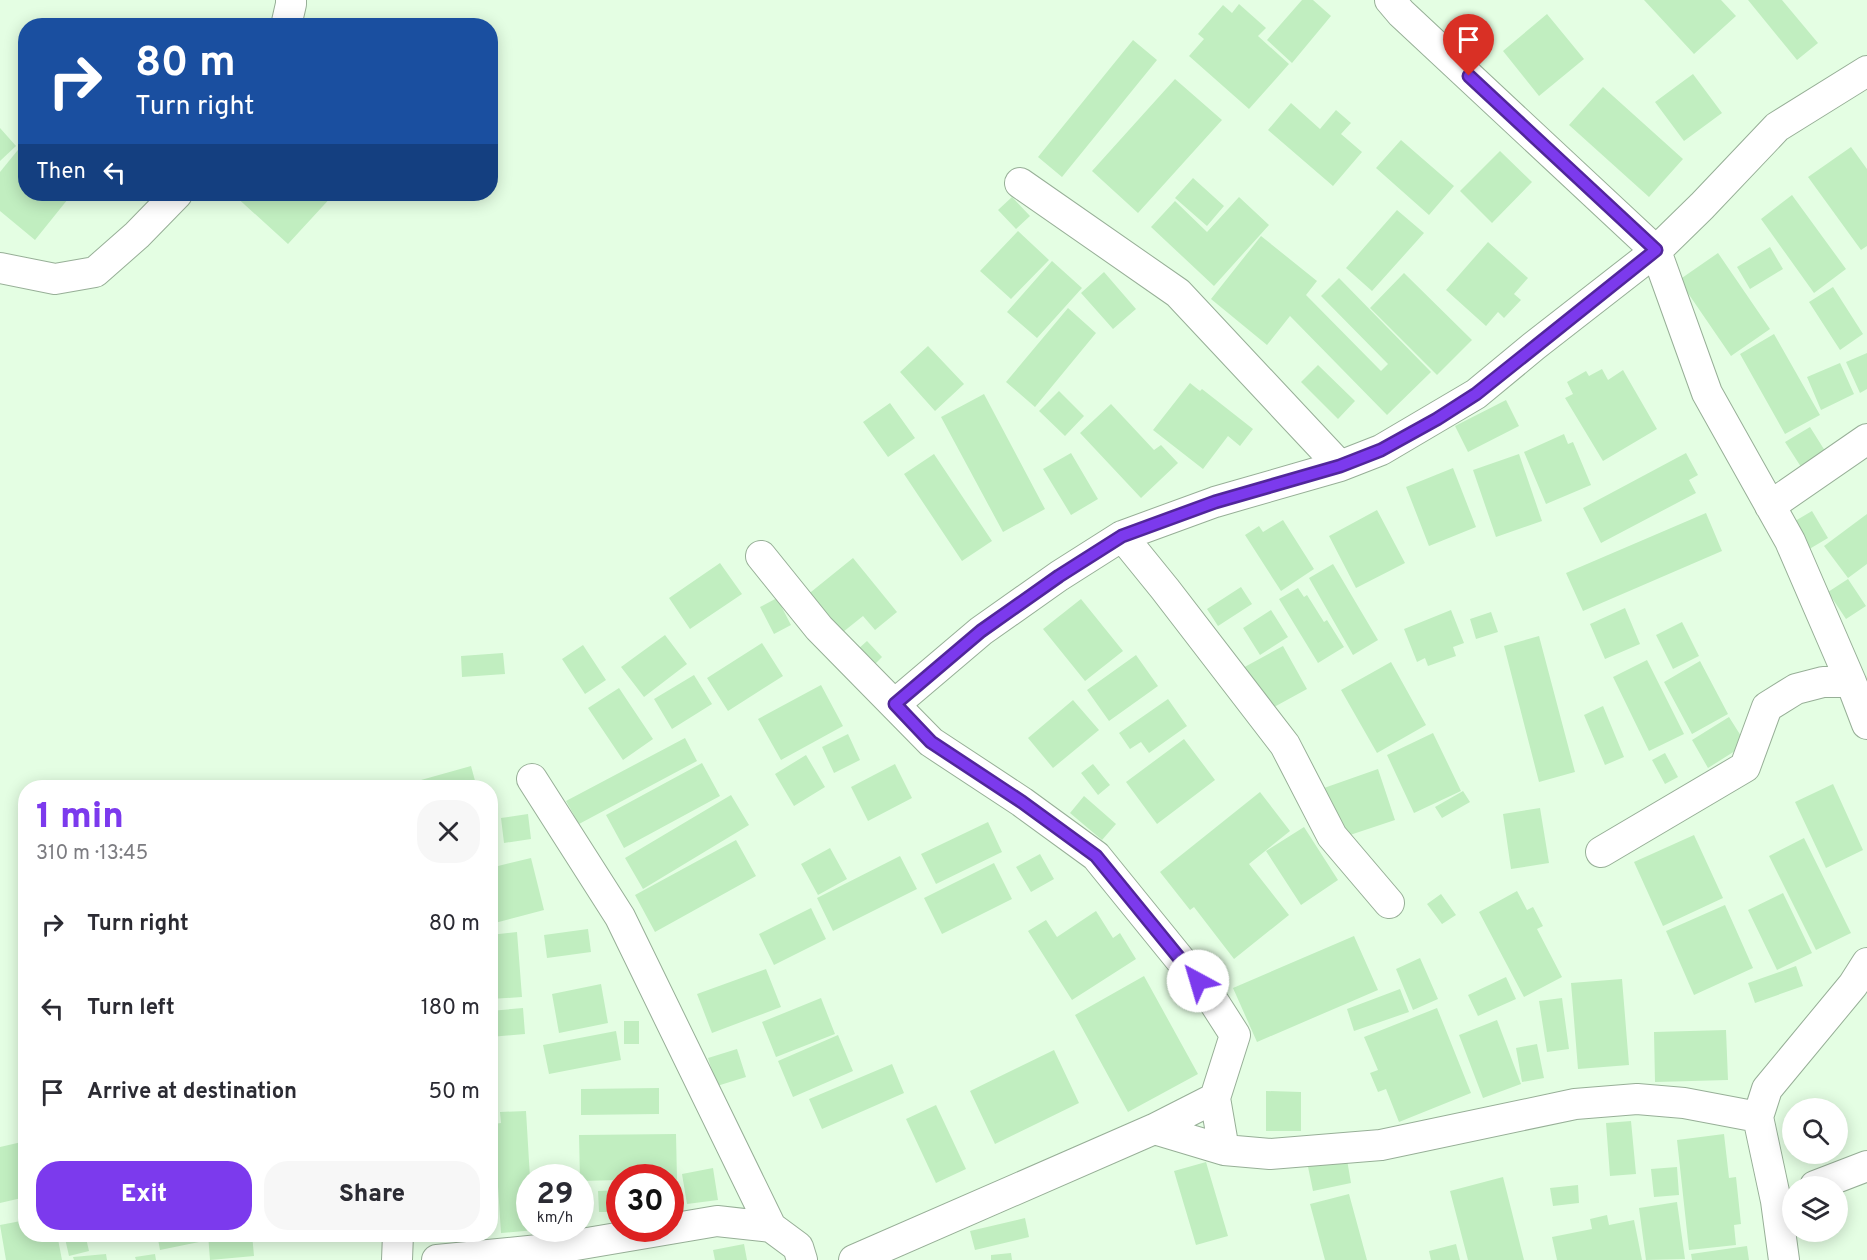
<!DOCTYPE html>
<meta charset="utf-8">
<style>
:root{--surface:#fff;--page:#f7f7f7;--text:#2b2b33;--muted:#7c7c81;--accent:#7c3aed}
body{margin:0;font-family:Overpass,sans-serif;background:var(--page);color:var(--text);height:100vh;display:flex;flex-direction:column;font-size:22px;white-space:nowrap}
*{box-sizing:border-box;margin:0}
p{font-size:20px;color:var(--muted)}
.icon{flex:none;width:33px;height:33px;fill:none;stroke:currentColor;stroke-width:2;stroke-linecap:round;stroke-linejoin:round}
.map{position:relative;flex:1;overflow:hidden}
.details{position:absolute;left:18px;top:780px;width:480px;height:462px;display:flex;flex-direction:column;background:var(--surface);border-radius:24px;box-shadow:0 3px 15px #0003}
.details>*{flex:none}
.banner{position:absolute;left:18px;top:18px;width:480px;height:183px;border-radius:24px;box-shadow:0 3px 15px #0003;background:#1a4fa0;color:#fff;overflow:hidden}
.buttons{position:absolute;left:1782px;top:1098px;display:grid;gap:12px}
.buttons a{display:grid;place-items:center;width:66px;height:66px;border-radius:50%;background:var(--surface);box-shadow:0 3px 15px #0003;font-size:30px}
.speed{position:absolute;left:516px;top:1164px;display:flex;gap:12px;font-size:30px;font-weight:700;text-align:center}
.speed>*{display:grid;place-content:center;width:78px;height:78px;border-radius:50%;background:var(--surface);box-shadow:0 3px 15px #0003;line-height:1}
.speed small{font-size:15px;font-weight:400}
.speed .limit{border:9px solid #d22;background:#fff;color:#111}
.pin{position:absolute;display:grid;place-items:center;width:51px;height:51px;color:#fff;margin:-62px -26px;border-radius:50% 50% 50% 0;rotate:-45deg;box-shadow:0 0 6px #0007}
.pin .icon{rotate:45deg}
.me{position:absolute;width:66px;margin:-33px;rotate:321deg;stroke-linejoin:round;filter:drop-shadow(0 0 4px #0008)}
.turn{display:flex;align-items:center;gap:21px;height:126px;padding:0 18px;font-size:27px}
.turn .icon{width:78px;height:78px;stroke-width:2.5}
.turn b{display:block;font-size:42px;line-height:51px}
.then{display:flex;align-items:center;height:57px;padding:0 18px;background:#0003;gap:12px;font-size:22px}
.round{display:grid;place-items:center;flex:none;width:63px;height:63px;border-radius:24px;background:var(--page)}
.overview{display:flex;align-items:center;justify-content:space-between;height:102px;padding:0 18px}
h1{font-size:36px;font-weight:800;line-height:45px;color:var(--accent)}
.action{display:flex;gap:12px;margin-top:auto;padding:12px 18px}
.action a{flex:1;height:69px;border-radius:24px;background:var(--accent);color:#fff;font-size:24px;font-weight:800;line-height:69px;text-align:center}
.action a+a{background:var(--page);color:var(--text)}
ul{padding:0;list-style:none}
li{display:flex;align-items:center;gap:18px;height:84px;padding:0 18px}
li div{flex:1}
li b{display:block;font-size:22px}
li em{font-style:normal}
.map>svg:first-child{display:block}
</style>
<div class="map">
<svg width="1867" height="1260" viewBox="0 0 1867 1260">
<rect width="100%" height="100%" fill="#e4fee3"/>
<path fill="#c1eec0" d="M1302,0H1313L1331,16L1292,63L1267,40Z
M1644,0H1721L1736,16L1694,54Z
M1748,0H1782L1818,43L1797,60Z
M1239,4L1266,28L1258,36L1289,64L1249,109L1189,56L1204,39L1198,34L1223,5L1232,13Z
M1547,14L1584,59L1539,96L1503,51Z
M1133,40L1157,60L1062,177L1038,157Z
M1693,74L1722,113L1684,141L1655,102Z
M1175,79L1222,120L1138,213L1092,171Z
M1603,87L1683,159L1649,197L1569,125Z
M1291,103L1320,129L1336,110L1351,123L1341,134L1362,152L1333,186L1268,130Z
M0,128L16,146L0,161Z
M26,140V194H72L35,240L0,211V172Z
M1401,140L1454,186L1429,215L1376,168Z
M1851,147L1867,169V246L1861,250L1808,177Z
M1500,151L1532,182L1492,223L1460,191Z
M1193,178L1224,206L1207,226L1175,198Z
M233,194H334L288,244Z
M1792,195L1846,269L1814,293L1761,219Z
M1012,197L1030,216L1016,229L998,210Z
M1239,197L1269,225L1214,286L1151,227L1175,201L1207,232Z
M1397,210L1424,233L1372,291L1346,268Z
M1018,231L1049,260L1011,299L980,271Z
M1261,236L1317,281L1306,295L1381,371L1388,364L1321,296L1339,278L1431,372L1387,415L1290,316L1267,345L1211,299Z
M1488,242L1528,278L1514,294L1521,300L1504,318L1498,312L1486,326L1446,290Z
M1770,247L1783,269L1750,289L1737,267Z
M1718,253L1770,329L1731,356L1679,280Z
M1052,261L1082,288L1037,338L1007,312Z
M1104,272L1136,309L1113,329L1081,293Z
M1404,273L1472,340L1437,375L1370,308Z
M1833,287L1863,334L1840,350L1809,302Z
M1068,308L1096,333L1035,407L1006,382Z
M1774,334L1820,415L1785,434L1740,354Z
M928,346L964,384L935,411L900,372Z
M1867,353V389L1860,393L1846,362Z
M1840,363L1854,394L1821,410L1807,377Z
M1318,365L1355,401L1338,419L1301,382Z
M1602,369L1608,380L1623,370L1657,429L1603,461L1565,398L1573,394L1567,382L1586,371L1589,376Z
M1190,383L1200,391L1202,389L1253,429L1240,446L1228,436L1203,469L1153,430Z
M1059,391L1084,416L1065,436L1039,411Z
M984,394L1045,509L1003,532L941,417Z
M1506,400L1519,426L1468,452L1455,426Z
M890,403L915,438L888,457L863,422Z
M1111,404L1154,450L1161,445L1178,463L1141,498L1080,433Z
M1810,427L1827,454L1803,470L1785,442Z
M1564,434L1568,444L1573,442L1591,485L1546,504L1524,452Z
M1071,453L1098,499L1071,515L1043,469Z
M1686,453L1698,475L1689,480L1696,493L1601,543L1583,508Z
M934,454L992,541L962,561L904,474Z
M1519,454L1542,521L1496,537L1473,470Z
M1453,468L1476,527L1429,546L1406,487Z
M1377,510L1405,563L1356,588L1329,536Z
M1812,511L1828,538L1806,551L1790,524Z
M1706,513L1722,551L1583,611L1566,573Z
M1867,514V564L1848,578L1824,546Z
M1283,520L1314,569L1281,591L1245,535L1259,526L1263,532Z
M853,558L897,612L875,630L863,616L838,636L806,596Z
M720,563L742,594L690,629L669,598Z
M1333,564L1378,640L1353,655L1309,578Z
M1848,579L1866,606L1846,619L1828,592Z
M1241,587L1252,604L1218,626L1207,609Z
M1298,588L1304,597L1307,595L1324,622L1327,620L1344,647L1318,663L1279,599Z
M777,598L791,625L774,634L760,607Z
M1081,599L1123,651L1085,681L1043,629Z
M1625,608L1640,644L1605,659L1590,624Z
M1271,610L1288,637L1260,655L1243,628Z
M1451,610L1464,643L1453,647L1456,656L1428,666L1425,658L1417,662L1404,629Z
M1491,612L1498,632L1476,639L1470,619Z
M1682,622L1699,656L1673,669L1656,635Z
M665,635L687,664L644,697L621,667Z
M1539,636L1575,772L1539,782L1504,646Z
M867,641L882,657L872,667L857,650Z
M762,643L783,676L728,711L707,678Z
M583,645L606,680L585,694L562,659Z
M1283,646L1307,689L1265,712L1241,669Z
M503,653L505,674L462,677L461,656Z
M1136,655L1158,686L1109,721L1087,690Z
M1647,660L1684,734L1649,751L1613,677Z
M1700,661L1728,714L1692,734L1664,682Z
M1391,662L1426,725L1377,753L1341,690Z
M694,675L712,704L672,729L654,699Z
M821,685L843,726L781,760L758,719Z
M619,688L653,739L623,760L588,708Z
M1168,699L1187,726L1149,753L1141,742L1130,749L1119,733Z
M1073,700L1099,730L1053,768L1028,738Z
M1603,706L1624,757L1605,765L1584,715Z
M1729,717L1746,744L1708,768L1692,740Z
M1433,733L1461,791L1414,813L1387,755Z
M848,734L860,760L834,773L822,747Z
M685,738L697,761L579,824L566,801Z
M1184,739L1215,780L1157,824L1126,782Z
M1665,753L1678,777L1665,784L1652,760Z
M806,755L825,787L794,806L775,774Z
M702,763L720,796L624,848L606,815Z
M895,764L912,798L868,821L851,787Z
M1093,764L1110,785L1098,795L1081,773Z
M471,766L477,788H397L396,787Z
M1378,769L1395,820L1341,838L1324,788Z
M1833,784L1863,850L1826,868L1795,802Z
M1463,791L1470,802L1442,818L1435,807Z
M1260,792L1290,831L1249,864L1289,915L1234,959L1194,907L1190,910L1160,872Z
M731,795L749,825L643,889L625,858Z
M1084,796L1116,824L1102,840L1070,813Z
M1540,808L1549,863L1511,869L1503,814Z
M528,814L531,839L504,843L501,818Z
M490,821H492L498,845L490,846Z
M988,822L1002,852L936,884L921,854Z
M1304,827L1338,880L1301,905L1266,851Z
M1694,835L1723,898L1663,926L1634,862Z
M1804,838L1851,933L1816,950L1769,856Z
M736,840L756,876L655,932L635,895Z
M830,848L847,879L818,895L801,864Z
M1040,854L1054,879L1031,892L1016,867Z
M900,856L917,889L833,931L817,898Z
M531,858L544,910L491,924L490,868Z
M994,863L1012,899L942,934L924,898Z
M1517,891L1527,910L1533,907L1543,926L1537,929L1562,977L1524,997L1479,912Z
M1783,893L1812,953L1777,970L1748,910Z
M1441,894L1456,915L1442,924L1427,904Z
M1725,905L1753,968L1694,995L1666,931Z
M811,908L826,939L774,965L759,934Z
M1096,911L1113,938L1120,933L1136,959L1072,1000L1028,931L1046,920L1057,937Z
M588,929L591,952L547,958L544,935Z
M517,932L522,997L490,999V935Z
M1354,936L1378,990L1257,1042L1233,988Z
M1420,958L1438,999L1413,1010L1396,969Z
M1796,966L1803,986L1755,1003L1748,983Z
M766,969L781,1007L712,1033L697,994Z
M1144,976L1198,1074L1128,1112L1075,1015Z
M1506,977L1516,999L1478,1016L1468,995Z
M1622,979L1629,1065L1578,1069L1571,983Z
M601,984L608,1023L559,1033L552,994Z
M1400,989L1409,1012L1354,1031L1347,1009Z
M821,998L835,1034L776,1057L762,1022Z
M1562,998L1569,1049L1547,1052L1539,1001Z
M523,1008L525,1034L490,1037V1011Z
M1437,1008L1471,1093L1399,1122L1386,1089L1378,1092L1370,1073L1378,1070L1364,1037Z
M1497,1020L1521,1084L1483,1098L1459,1035Z
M624,1021H639V1044H624Z
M1726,1030L1728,1080L1655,1082L1654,1032Z
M616,1031L621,1060L549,1074L543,1045Z
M838,1035L853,1071L793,1097L778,1061Z
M1537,1044L1544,1078L1522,1082L1516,1048Z
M737,1049L746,1077L717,1086L708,1058Z
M1054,1050L1079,1103L995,1144L970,1091Z
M892,1064L904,1093L822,1129L809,1099Z
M659,1088V1114L581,1115V1089Z
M1266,1091L1301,1092V1131H1266Z
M936,1105L966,1169L936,1183L906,1119Z
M526,1111L530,1178V1228H535V1230L501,1233L494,1124L501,1123L500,1112Z
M1631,1121L1636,1174L1610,1176L1606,1123Z
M676,1134L677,1180H670V1178H620V1180L580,1181L579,1135Z
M1724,1134L1729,1178L1736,1177L1741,1224L1734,1225L1736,1245L1689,1250L1677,1140Z
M26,1141V1197L0,1203V1147Z
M1346,1154L1351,1183L1313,1191L1307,1162Z
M1206,1162L1228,1236L1196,1245L1174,1171Z
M490,1163H494L497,1223H490Z
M1677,1167L1679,1195L1654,1197L1651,1169Z
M713,1168L718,1200L687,1204L682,1174Z
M1503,1177L1524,1260H1468L1450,1191Z
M1578,1185L1579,1203L1553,1206L1550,1188Z
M620,1190V1212H599L598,1191Z
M1349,1194L1367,1260H1325L1310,1204Z
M1677,1202L1685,1259L1646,1260L1639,1208Z
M1607,1215L1609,1225L1634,1220L1642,1260H1557L1552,1237L1592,1229L1590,1219Z
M1025,1218L1029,1237L975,1250L970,1231Z
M26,1220V1234H57L62,1260H6L0,1225Z
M537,1228H577V1232L537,1234Z
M64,1234H85L89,1251L69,1256Z
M157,1234H197L199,1242L160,1250Z
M208,1234H252L254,1256L210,1260Z
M744,1244L747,1260H715L713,1250Z
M1456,1244L1460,1260H1431L1429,1251Z
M1747,1246L1749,1260H1692L1691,1254Z
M1011,1253L1012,1260H991V1255Z
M106,1254L107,1260H74L73,1257Z
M155,1254L156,1260H136L135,1257Z"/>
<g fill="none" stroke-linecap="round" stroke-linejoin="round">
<g stroke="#97af97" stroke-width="32">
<path id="street" d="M1390,0L1401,13L1656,251L1707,393L1790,541L1851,682L1867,724
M286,26L291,4V0
M1020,183L1178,293L1340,466
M0,268L55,279L95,272L137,235L177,194
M1770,506L1867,439
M1122,536L1165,589L1285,745L1332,836L1389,903
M761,556L819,628L931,742L1022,802L1096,856L1212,999L1235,1035L1215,1098L1154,1129L854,1260
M895,704L981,631L1059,576L1122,536L1215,502L1340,466L1381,450L1476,394L1534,346L1656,251L1702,206L1777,127L1867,71
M532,779L620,917L771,1227L798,1247L802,1260
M1601,852L1745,767L1767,707L1796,689L1823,682H1851
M1215,1098L1224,1150
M1154,1129L1224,1150L1270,1154L1381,1145L1575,1104L1637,1099L1684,1103L1758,1117
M1815,1186L1867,1166
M397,1260L398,1234
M437,1260L558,1248L717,1221L771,1227
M1784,1260L1776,1201L1758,1117L1767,1089L1853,985L1867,963"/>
</g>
<use href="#street" stroke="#fff" stroke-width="30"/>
</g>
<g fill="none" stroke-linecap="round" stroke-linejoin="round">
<g stroke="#51269a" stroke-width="15">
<path id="route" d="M1198,981L1096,856L1022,802L931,742L895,704L981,631L1059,576L1122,536L1215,502L1340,466L1381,450L1437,419L1476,394L1656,250L1469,76"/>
</g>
<use href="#route" stroke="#7c3aed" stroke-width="10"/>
</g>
</svg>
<div class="buttons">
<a><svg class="icon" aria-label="search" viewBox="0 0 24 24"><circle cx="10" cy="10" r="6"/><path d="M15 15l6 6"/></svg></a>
<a><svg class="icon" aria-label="layers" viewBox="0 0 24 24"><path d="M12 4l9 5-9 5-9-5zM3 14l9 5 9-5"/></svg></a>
</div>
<div class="speed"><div>29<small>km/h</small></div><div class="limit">30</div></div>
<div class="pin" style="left:1469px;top:76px;background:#d93025"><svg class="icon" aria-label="arrive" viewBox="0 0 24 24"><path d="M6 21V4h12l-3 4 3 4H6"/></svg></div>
<svg class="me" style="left:1198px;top:981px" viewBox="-20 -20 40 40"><circle r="19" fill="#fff"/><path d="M0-13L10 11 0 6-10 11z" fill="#7c3aed"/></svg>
<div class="banner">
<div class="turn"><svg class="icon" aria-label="right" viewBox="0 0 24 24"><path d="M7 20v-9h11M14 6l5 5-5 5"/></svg><div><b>80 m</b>Turn right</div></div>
<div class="then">Then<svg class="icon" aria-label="left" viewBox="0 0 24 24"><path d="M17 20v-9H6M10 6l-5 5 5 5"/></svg></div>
</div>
<section class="details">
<div class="overview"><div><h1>1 min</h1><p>310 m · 13:45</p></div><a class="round"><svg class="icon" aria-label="close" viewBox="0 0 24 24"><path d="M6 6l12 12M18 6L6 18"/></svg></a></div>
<ul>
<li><svg class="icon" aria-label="right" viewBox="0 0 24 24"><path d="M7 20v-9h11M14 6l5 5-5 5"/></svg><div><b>Turn right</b></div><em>80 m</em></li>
<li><svg class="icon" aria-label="left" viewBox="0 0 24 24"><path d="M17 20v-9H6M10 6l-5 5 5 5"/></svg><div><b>Turn left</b></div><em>180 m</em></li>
<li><svg class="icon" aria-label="arrive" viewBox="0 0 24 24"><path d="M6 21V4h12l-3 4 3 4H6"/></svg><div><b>Arrive at destination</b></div><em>50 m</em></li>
</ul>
<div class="action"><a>Exit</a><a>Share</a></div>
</section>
</div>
